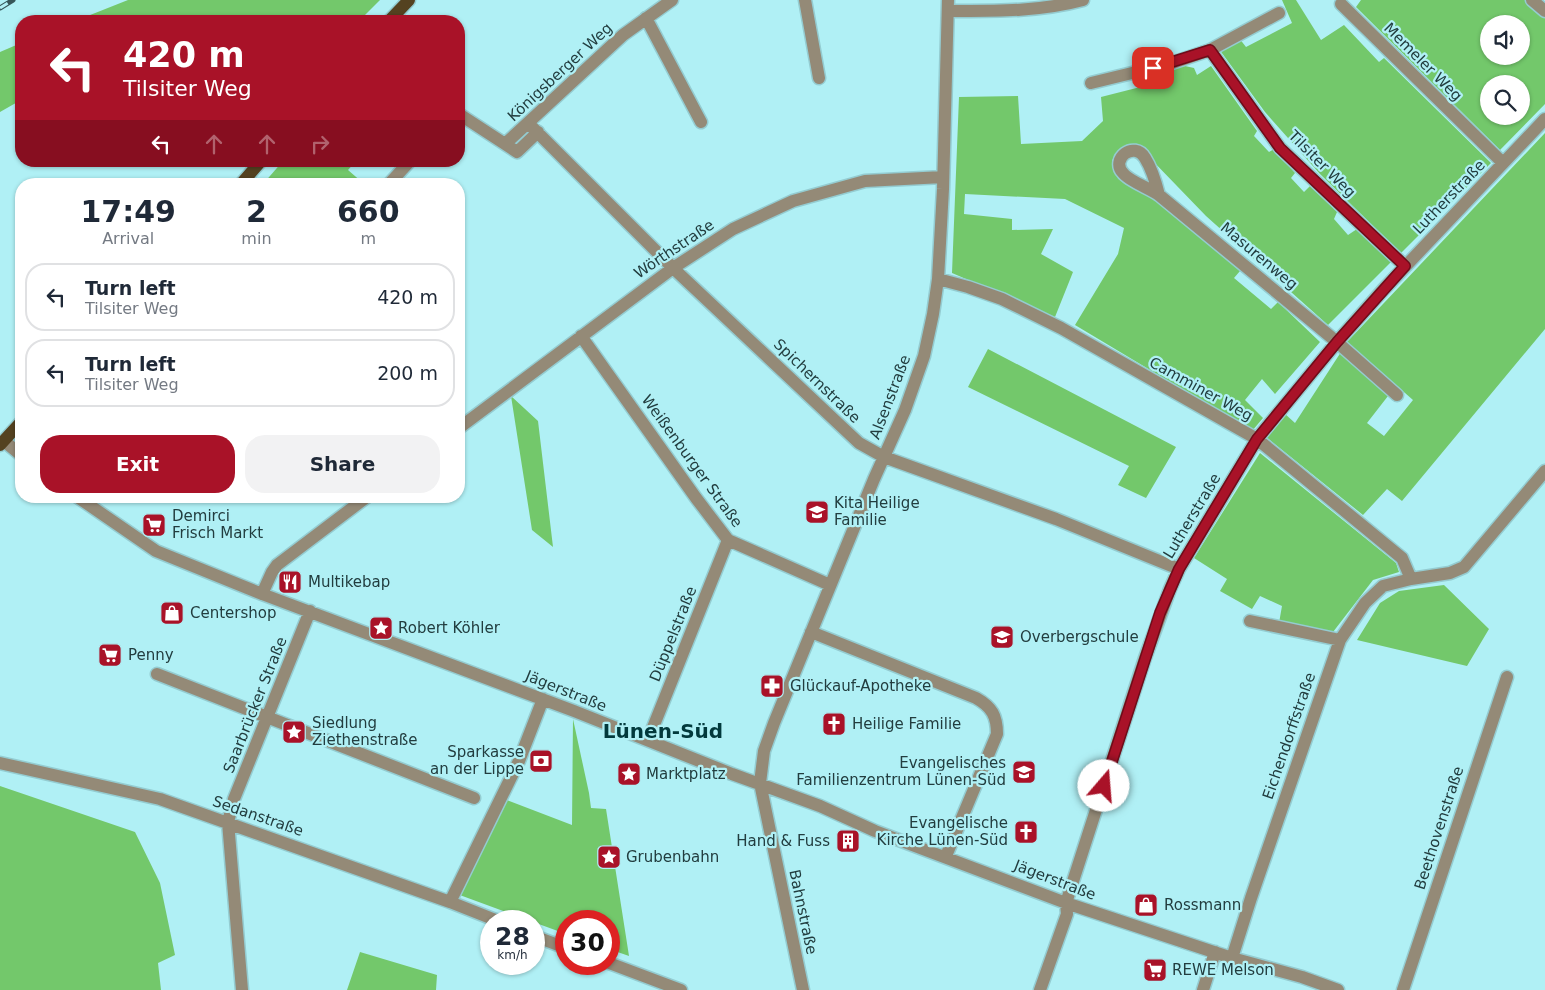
<!DOCTYPE html>
<meta charset="utf-8">
<style>
:root{--surface:#fff;--page:#f2f2f3;--text:#1f2937;--muted:#747a83;--line:#e0e1e3;--accent:#a91228}
body{margin:0;font-family:"DejaVu Sans",sans-serif;background:var(--page);color:var(--text);height:100vh;display:flex;flex-direction:column;font-size:19px;white-space:nowrap}
*{box-sizing:border-box;margin:0}
p{font-size:16px;color:var(--muted)}
.icon{flex:none;width:28px;height:28px;fill:none;stroke:currentColor;stroke-width:2;stroke-linecap:round;stroke-linejoin:round}
.map{position:relative;flex:1;overflow:hidden}
.drawer{position:absolute;left:15px;top:178px;width:450px;height:325px;display:flex;flex-direction:column;background:var(--surface);border-radius:20px;box-shadow:0 1px 4px #0004}
.drawer>*{flex:none}
.top-card{position:absolute;left:15px;top:15px;width:450px;height:152px;border-radius:20px;box-shadow:0 1px 4px #0004;background:#a91228;color:#fff;overflow:hidden}
.buttons{position:absolute;left:1480px;top:15px;display:grid;gap:10px}
.buttons a{display:grid;place-items:center;width:50px;height:50px;border-radius:50%;background:var(--surface);box-shadow:0 1px 4px #0004;font-size:25px}
.speed{position:absolute;left:480px;top:910px;display:flex;gap:10px;font-size:25px;font-weight:700;text-align:center}
.speed>*{display:grid;place-content:center;width:65px;height:65px;border-radius:50%;background:var(--surface);box-shadow:0 1px 4px #0004;line-height:1}
.speed small{font-size:12px;font-weight:400}
.speed .limit{border:8px solid #d22;background:#fff;color:#111}
.pin{position:absolute;display:grid;place-items:center;width:42px;height:42px;color:#fff;margin:-21px;border-radius:10px;box-shadow:0 2px 8px #0006}
.me{position:absolute;width:55px;margin:-28px;rotate:18deg;stroke-linejoin:round;filter:drop-shadow(0 0 4px #0008)}
.turn{display:flex;align-items:center;gap:18px;height:105px;padding:0 25px;font-size:22px}
.turn .icon{width:65px;height:65px;stroke-width:2.5}
.turn b{display:block;font-size:35px;line-height:42px}
.lanes{display:flex;align-items:center;height:48px;padding:0 25px;background:#0003;justify-content:center;gap:25px;direction:ltr}
.lanes .off{opacity:.35}
.eta{display:flex;justify-content:space-evenly;align-items:center;height:85px;text-align:center}
.eta b{font-size:30px;font-weight:800;line-height:35px}
.button{display:flex;gap:10px;margin-top:auto;padding:10px 25px}
.button a{flex:1;height:58px;border-radius:20px;background:var(--accent);color:#fff;font-size:20px;font-weight:800;line-height:58px;text-align:center}
.button a+a{background:var(--page);color:var(--text)}
ul{padding:0;list-style:none}
li{display:flex;align-items:center;gap:15px;height:68px;margin:0 10px 8px;padding:0 15px;border:2px solid var(--line);border-radius:20px}
li div{flex:1}
li b{display:block;font-size:19px}
li em{font-style:normal}
.map>svg:first-child{display:block}
</style>
<div class="map">
<svg width="1545" height="990" viewBox="0 0 1545 990">
<rect width="100%" height="100%" fill="#b0f0f5"/>
<path fill="#73c86b" fill-rule="evenodd" d="M128,0H380L359,21H75Z
M1282,0H1296L1321,40L1344,25L1379,62L1384,58L1491,163L1401,253L1320,174L1265,112L1219,49L1239,38L1246,47L1292,23Z
M1361,0H1525L1545,16V104L1500,150L1356,7ZM1489,24H1521V56H1489ZM1489,84H1521V116H1489Z
M21,43V100L0,112V52Z
M1185,66L1194,68L1197,75L1211,66L1257,131L1254,136L1269,152L1274,149L1295,173L1291,178L1304,192L1310,186L1337,212L1334,219L1348,235L1357,229L1393,260L1328,325L1206,216L1148,156L1134,145L1112,160L1120,180L1158,198L1240,271L1234,278L1271,309L1278,302L1320,342L1275,394L1262,379L1245,400L1263,418L1252,431L1075,325L1118,254L1124,228L1065,199L965,194L964,214L1012,219V230L1053,229L1041,254L1073,272L1055,317L952,273L959,97L1018,96L1021,144L1082,141L1103,121L1101,97L1160,82L1159,72Z
M1545,133V329L1402,501L1387,489L1363,515L1266,437L1284,413L1295,423L1341,352L1388,396L1367,423L1384,436L1413,400L1347,342Z
M283,161H356L348,170L363,183L263,184Z
M988,349L1176,447L1146,498L1118,485L1129,466L968,387Z
M511,396L538,421L553,547L532,530Z
M1260,453L1396,563L1399,572L1373,580L1333,632L1279,623L1282,606L1260,596L1252,609L1220,591L1227,579L1194,558Z
M1444,585L1489,629L1467,666L1357,640L1380,603L1399,591Z
M573,719L589,793L591,808L606,809L629,956L609,949V921H566V934L457,894L504,799L572,825Z
M0,786L135,832L160,883L175,955L158,963L161,990H0Z
M360,952L437,975L436,990H347Z"/>
<g fill="none" stroke-linecap="round" stroke-linejoin="round">
<g stroke="#94ccd1" stroke-width="15">
<path id="minor" d="M805,0L819,78
M1532,0L1545,11
M1341,4L1503,163
M948,11C992,11 1039,12 1083,0
M646,18L701,122
M1210,50L1280,148L1405,266
M1091,83L1169,64L1210,50L1279,13
M459,114L505,144
M528,123L673,268L859,443L884,457L1056,519L1179,569
M538,132L517,152L505,144L623,35L672,0
M389,184L410,161
M1159,195C1156,183 1152,169 1145,158C1134,140 1110,159 1123,173C1129,181 1149,188 1159,195L1337,342L1397,395
M938,279L968,287L1002,299L1061,328L1257,439L1402,558L1411,579
M581,336L696,498L728,540L830,585
M459,428L673,268L733,229L793,201L865,181L943,177
M4,441L21,455
M76,496L156,551L262,594L574,711L732,774L820,806L875,831L1066,903L1232,958L1302,977L1338,990
M262,594L272,572L277,565L368,496
M1250,621L1340,640
M811,632L976,698C992,707 997,716 997,734L946,856
M157,674L474,798
M648,740L728,540
M0,763L160,799L450,902L498,921
M450,902L519,761L543,699
M534,936L566,948
M1232,958L1251,898L1340,640L1365,603L1383,586L1411,579L1450,573L1464,567L1545,471
M609,963L681,990
M242,990L228,822L234,799L310,611
M803,990L760,783L764,751L774,723L874,479L905,410L924,356L933,314L938,279L943,189L948,0
M1040,990L1067,914L1066,903L1145,658L1170,589L1179,569L1257,439L1337,342L1383,290L1545,119
M1203,990L1215,952
M1403,990L1507,677"/>
</g>
<g stroke="#94ccd1" stroke-width="15">
<path id="major" d="M389,21L409,0
M241,184L261,161
M0,445L21,422"/>
</g>
<use href="#minor" stroke="#948a77" stroke-width="12"/>
<use href="#major" stroke="#544220" stroke-width="12"/>
<g stroke="#365659" stroke-width="5">
<path id="rail" d="M0,8L13,0"/>
</g>
<use href="#rail" stroke="#b0f0f5" stroke-width="3" stroke-dasharray="9" stroke-linecap="butt"/>
</g>
<g fill="none" stroke-linecap="round" stroke-linejoin="round">
<g stroke="#6e0c1a" stroke-width="12">
<path id="route" d="M1104,786L1160,613L1179,569L1257,439L1337,342L1405,266L1280,148L1210,50L1153,68"/>
</g>
<use href="#route" stroke="#a91228" stroke-width="9"/>
</g>
<defs>
<g id="school-square" transform="scale(1.25)"><rect x="-9" y="-9" width="18" height="18" rx="4" fill="#a91228" stroke="#b0f0f5"/><path d="M0-5L7-2L0 1L-7-2ZM-4 1L0 2.5L4 1V4Q0 6-4 4Z" fill="#fff"/></g>
<g id="supermarket-square" transform="scale(1.25)"><rect x="-9" y="-9" width="18" height="18" rx="4" fill="#a91228" stroke="#b0f0f5"/><path d="M-6-5.5h2.5l.6 2H6L4.5 2H-2.5L-4.4-4H-6ZM-1.5 3.2a1.3 1.3 0 1 0 .1 0ZM3 3.2a1.3 1.3 0 1 0 .1 0Z" fill="#fff"/></g>
<g id="restaurant-square" transform="scale(1.25)"><rect x="-9" y="-9" width="18" height="18" rx="4" fill="#a91228" stroke="#b0f0f5"/><path d="M-5-6h1v4h1v-4h1v4h1v-4h1v5L-1.5 .5V6h-2V.5L-5-1ZM5-6V6H3V1.5H1.5Q1.5-4 5-6Z" fill="#fff"/></g>
<g id="shop-square" transform="scale(1.25)"><rect x="-9" y="-9" width="18" height="18" rx="4" fill="#a91228" stroke="#b0f0f5"/><path d="M-5-2.5h2.3a2.7 3.5 0 0 1 5.4 0H5L5.5 6h-11ZM-1.5-2.5h3a1.5 2.3 0 0 0-3 0Z" fill="#fff"/></g>
<g id="sight-square" transform="scale(1.25)"><rect x="-9" y="-9" width="18" height="18" rx="4" fill="#a91228" stroke="#b0f0f5"/><path d="M0-6L1.8-2.2L6-1.7L2.9 1.2L3.7 5.4L0 3.3L-3.7 5.4L-2.9 1.2L-6-1.7L-1.8-2.2Z" fill="#fff"/></g>
<g id="pharmacy-square" transform="scale(1.25)"><rect x="-9" y="-9" width="18" height="18" rx="4" fill="#a91228" stroke="#b0f0f5"/><path d="M-2-6h4v4h4v4h-4v4h-4v-4h-4v-4h4Z" fill="#fff"/></g>
<g id="church-square" transform="scale(1.25)"><rect x="-9" y="-9" width="18" height="18" rx="4" fill="#a91228" stroke="#b0f0f5"/><path d="M-1.2-6h2.4v3.5h3.3v2.4h-3.3V6h-2.4V-.1h-3.3v-2.4h3.3Z" fill="#fff"/></g>
<g id="bank-square" transform="scale(1.25)"><rect x="-9" y="-9" width="18" height="18" rx="4" fill="#a91228" stroke="#b0f0f5"/><path d="M-6-4H6V4H-6ZM0-2.3a2.3 2.3 0 1 0 0 4.6a2.3 2.3 0 1 0 0-4.6Z" fill="#fff"/></g>
<g id="building-square" transform="scale(1.25)"><rect x="-9" y="-9" width="18" height="18" rx="4" fill="#a91228" stroke="#b0f0f5"/><path d="M-4-6H4V6H1V3H-1V6H-4ZM-2.5-4.3h1.7v1.8h-1.7ZM.8-4.3h1.7v1.8H.8ZM-2.5-1h1.7V.8h-1.7ZM.8-1h1.7V.8H.8Z" fill="#fff"/></g>
</defs>
<g fill-rule="evenodd">
<use href="#school-square" x="817" y="512"/>
<use href="#supermarket-square" x="154" y="525"/>
<use href="#restaurant-square" x="290" y="582"/>
<use href="#shop-square" x="172" y="613"/>
<use href="#sight-square" x="381" y="628"/>
<use href="#school-square" x="1002" y="637"/>
<use href="#supermarket-square" x="110" y="655"/>
<use href="#pharmacy-square" x="772" y="686"/>
<use href="#church-square" x="834" y="724"/>
<use href="#sight-square" x="294" y="732"/>
<use href="#bank-square" x="541" y="761"/>
<use href="#school-square" x="1024" y="772"/>
<use href="#sight-square" x="629" y="774"/>
<use href="#church-square" x="1026" y="832"/>
<use href="#building-square" x="848" y="841"/>
<use href="#sight-square" x="609" y="857"/>
<use href="#shop-square" x="1146" y="905"/>
<use href="#supermarket-square" x="1155" y="970"/>
</g>
<g text-anchor="middle" stroke-width="4.5" stroke-linejoin="round" paint-order="stroke">
<g font-size="15" fill="#223d3f" stroke="#b0f0f5">
<text transform="translate(1423 62) rotate(45)" y="5">Memeler Weg</text>
<text transform="translate(560 72) rotate(-43)" y="5">Königsberger Weg</text>
<text transform="translate(1322 164) rotate(45)" y="5">Tilsiter Weg</text>
<text transform="translate(1449 197) rotate(-46)" y="5">Lutherstraße</text>
<text transform="translate(674 249) rotate(-34)" y="5">Wörthstraße</text>
<text transform="translate(1259 256) rotate(40)" y="5">Masurenweg</text>
<text transform="translate(817 381) rotate(44)" y="5">Spichernstraße</text>
<text transform="translate(1201 389) rotate(29)" y="5">Camminer Weg</text>
<text transform="translate(890 397) rotate(-69)" y="5">Alsenstraße</text>
<text transform="translate(692 461) rotate(54)" y="5">Weißenburger Straße</text>
<text transform="translate(1192 516) rotate(-59)" y="5">Lutherstraße</text>
<text transform="translate(673 634) rotate(-68)" y="5">Düppelstraße</text>
<text transform="translate(566 691) rotate(22)" y="5">Jägerstraße</text>
<text transform="translate(255 705) rotate(-68)" y="5">Saarbrücker Straße</text>
<text transform="translate(1289 736) rotate(-71)" y="5">Eichendorffstraße</text>
<text transform="translate(258 816) rotate(19)" y="5">Sedanstraße</text>
<text transform="translate(1439 828) rotate(-72)" y="5">Beethovenstraße</text>
<text transform="translate(1055 880) rotate(21)" y="5">Jägerstraße</text>
<text transform="translate(803 912) rotate(78)" y="5">Bahnstraße</text>
</g>
<g font-size="15" fill="#223d3f" stroke="#b0f0f5" text-anchor="start">
<text x="834" y="508">Kita Heilige<tspan x="834" dy="17">Familie</tspan></text>
<text x="172" y="521">Demirci<tspan x="172" dy="17">Frisch Markt</tspan></text>
<text x="308" y="587">Multikebap</text>
<text x="190" y="618">Centershop</text>
<text x="398" y="633">Robert Köhler</text>
<text x="1020" y="642">Overbergschule</text>
<text x="128" y="660">Penny</text>
<text x="790" y="691">Glückauf-Apotheke</text>
<text x="312" y="728">Siedlung<tspan x="312" dy="17">Ziethenstraße</tspan></text>
<text x="852" y="729">Heilige Familie</text>
<text x="524" y="757" text-anchor="end">Sparkasse<tspan x="524" dy="17">an der Lippe</tspan></text>
<text x="1006" y="768" text-anchor="end">Evangelisches<tspan x="1006" dy="17">Familienzentrum Lünen-Süd</tspan></text>
<text x="646" y="779">Marktplatz</text>
<text x="1008" y="828" text-anchor="end">Evangelische<tspan x="1008" dy="17">Kirche Lünen-Süd</tspan></text>
<text x="830" y="846" text-anchor="end">Hand &amp; Fuss</text>
<text x="626" y="862">Grubenbahn</text>
<text x="1164" y="910">Rossmann</text>
<text x="1172" y="975">REWE Melson</text>
</g>
<g font-size="20" font-weight="bold" fill="#02393c" stroke="#b0f0f5">
<text x="663" y="738">Lünen-Süd</text>
</g>
</g>
</svg>
<div class="buttons">
<a><svg class="icon" aria-label="sound" viewBox="0 0 24 24"><path d="M4 9h4l5-4v14l-5-4H4zM17 9q2 3 0 6"/></svg></a>
<a><svg class="icon" aria-label="search" viewBox="0 0 24 24"><circle cx="10" cy="10" r="6"/><path d="M15 15l6 6"/></svg></a>
</div>
<div class="speed"><div>28<small>km/h</small></div><div class="limit">30</div></div>
<div class="pin" style="left:1153px;top:68px;background:#d93025"><svg class="icon" aria-label="arrive" viewBox="0 0 24 24"><path d="M6 21V4h12l-3 4 3 4H6"/></svg></div>
<svg class="me" style="left:1104px;top:786px" viewBox="-20 -20 40 40"><circle r="19" fill="#fff"/><path d="M0-13L10 11 0 6-10 11z" fill="#a91228"/></svg>
<div class="top-card">
<div class="turn"><svg class="icon" aria-label="left" viewBox="0 0 24 24"><path d="M17 20v-9H6M10 6l-5 5 5 5"/></svg><div><b>420 m</b>Tilsiter Weg</div></div>
<div class="lanes"><svg class="icon" aria-label="left" viewBox="0 0 24 24"><path d="M17 20v-9H6M10 6l-5 5 5 5"/></svg><svg class="icon off" aria-label="ahead" viewBox="0 0 24 24"><path d="M12 20V5M6 11l6-6 6 6"/></svg><svg class="icon off" aria-label="ahead" viewBox="0 0 24 24"><path d="M12 20V5M6 11l6-6 6 6"/></svg><svg class="icon off" aria-label="right" viewBox="0 0 24 24"><path d="M7 20v-9h11M14 6l5 5-5 5"/></svg></div>
</div>
<section class="drawer">
<div class="eta">
<div><b>17:49</b><p>Arrival</p></div>
<div><b>2</b><p>min</p></div>
<div><b>660</b><p>m</p></div>
</div>
<ul>
<li><svg class="icon" aria-label="left" viewBox="0 0 24 24"><path d="M17 20v-9H6M10 6l-5 5 5 5"/></svg><div><b>Turn left</b><p>Tilsiter Weg</p></div><em>420 m</em></li>
<li><svg class="icon" aria-label="left" viewBox="0 0 24 24"><path d="M17 20v-9H6M10 6l-5 5 5 5"/></svg><div><b>Turn left</b><p>Tilsiter Weg</p></div><em>200 m</em></li>
</ul>
<div class="button"><a>Exit</a><a>Share</a></div>
</section>
</div>
